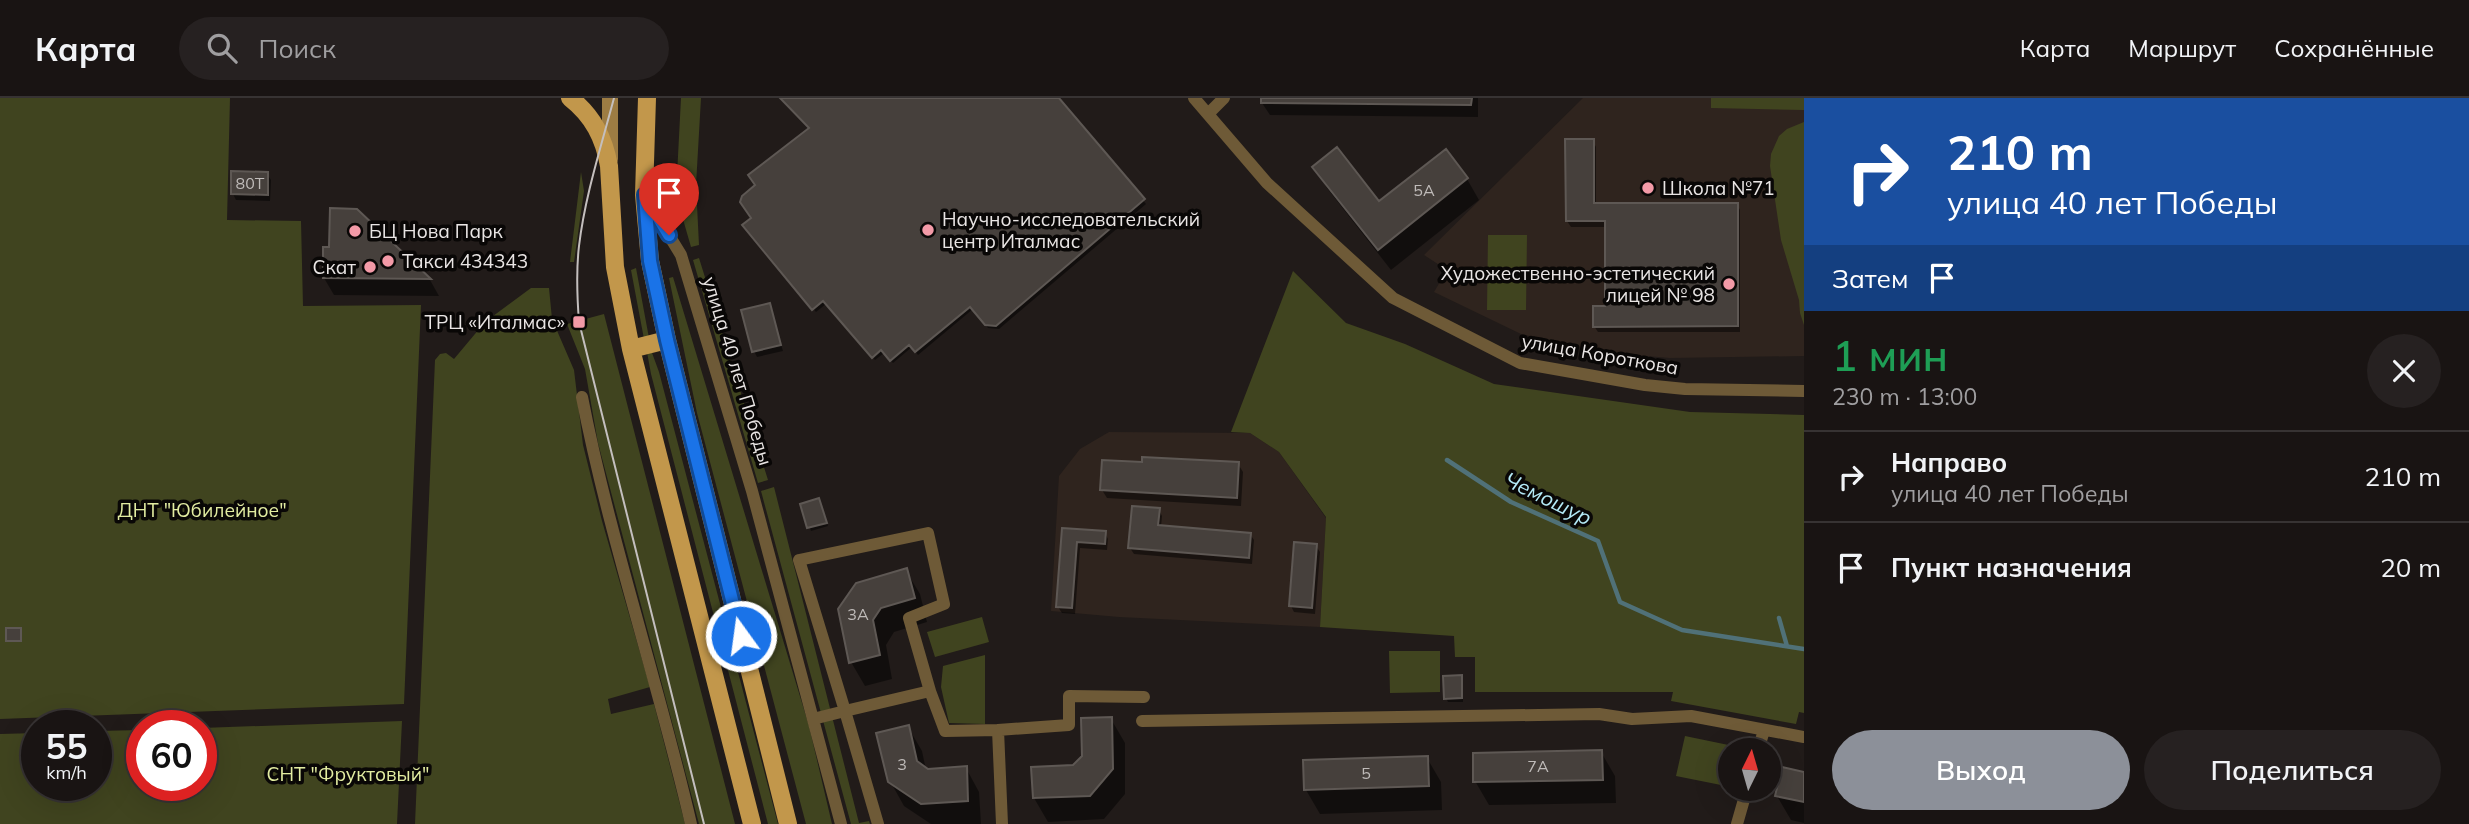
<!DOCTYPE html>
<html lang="ru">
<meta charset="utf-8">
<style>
:root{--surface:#191413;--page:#262121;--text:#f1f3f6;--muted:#9f9ea0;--line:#373333;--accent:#8c9099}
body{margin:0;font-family:Mulish,sans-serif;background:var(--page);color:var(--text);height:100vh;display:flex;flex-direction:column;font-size:26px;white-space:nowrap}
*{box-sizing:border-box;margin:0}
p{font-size:23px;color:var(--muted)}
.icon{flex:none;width:38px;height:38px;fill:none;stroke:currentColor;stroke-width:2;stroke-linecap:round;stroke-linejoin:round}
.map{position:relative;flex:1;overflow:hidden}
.sheet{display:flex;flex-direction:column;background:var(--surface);width:665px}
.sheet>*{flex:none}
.hud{background:#1a4fa0;color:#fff;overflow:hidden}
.needle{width:46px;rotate:5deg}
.tools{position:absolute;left:1718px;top:640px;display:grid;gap:14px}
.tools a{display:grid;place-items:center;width:63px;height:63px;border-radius:50%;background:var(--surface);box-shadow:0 7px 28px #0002,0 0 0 2px var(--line);font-size:35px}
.speed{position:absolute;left:21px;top:612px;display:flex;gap:14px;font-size:35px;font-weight:700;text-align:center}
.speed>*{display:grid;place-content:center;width:91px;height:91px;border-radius:50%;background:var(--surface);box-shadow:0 7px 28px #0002,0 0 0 2px var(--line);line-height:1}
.speed small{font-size:18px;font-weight:400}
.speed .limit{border:10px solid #d22;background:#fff;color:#111}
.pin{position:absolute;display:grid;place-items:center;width:60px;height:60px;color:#fff;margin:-72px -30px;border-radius:50% 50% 50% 0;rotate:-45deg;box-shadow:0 0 7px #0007}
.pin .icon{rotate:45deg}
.me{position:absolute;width:77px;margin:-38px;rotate:346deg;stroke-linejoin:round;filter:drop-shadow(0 0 5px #0008)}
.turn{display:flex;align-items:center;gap:24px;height:147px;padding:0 28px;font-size:32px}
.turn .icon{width:91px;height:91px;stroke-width:2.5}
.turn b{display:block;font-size:49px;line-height:60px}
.then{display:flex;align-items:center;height:66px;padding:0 28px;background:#0003;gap:14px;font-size:26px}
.round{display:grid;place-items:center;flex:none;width:74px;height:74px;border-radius:37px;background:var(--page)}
.head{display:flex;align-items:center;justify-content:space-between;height:119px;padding:0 28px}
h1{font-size:42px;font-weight:600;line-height:52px;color:#1e9e55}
.cta{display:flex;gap:14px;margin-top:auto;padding:14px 28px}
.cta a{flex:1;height:80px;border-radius:42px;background:var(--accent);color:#fff;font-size:28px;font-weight:600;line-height:80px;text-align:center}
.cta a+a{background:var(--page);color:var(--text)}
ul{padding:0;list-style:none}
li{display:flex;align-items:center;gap:21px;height:91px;padding:0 28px;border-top:2px solid var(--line)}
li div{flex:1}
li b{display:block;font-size:26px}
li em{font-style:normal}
header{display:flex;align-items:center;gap:42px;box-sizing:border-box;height:98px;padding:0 35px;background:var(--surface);border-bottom:2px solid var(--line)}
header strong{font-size:33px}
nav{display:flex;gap:38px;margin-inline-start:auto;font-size:24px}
.search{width:490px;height:63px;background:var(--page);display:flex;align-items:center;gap:18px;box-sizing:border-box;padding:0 24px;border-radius:38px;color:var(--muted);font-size:26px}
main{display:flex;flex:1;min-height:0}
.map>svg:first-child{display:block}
</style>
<header>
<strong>Карта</strong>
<div class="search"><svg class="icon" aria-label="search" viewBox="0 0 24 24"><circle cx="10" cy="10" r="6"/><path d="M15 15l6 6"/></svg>Поиск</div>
<nav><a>Карта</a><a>Маршрут</a><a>Сохранённые</a></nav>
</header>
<main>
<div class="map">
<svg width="1804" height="726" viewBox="0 0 1804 726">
<rect width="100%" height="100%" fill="#211b19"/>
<path fill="#2f241e" d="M1583,0H1804V258L1670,260L1610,255L1521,236L1434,194L1447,172L1424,157Z
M1109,334L1250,335L1279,354L1326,420L1320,529L1119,519L1051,513L1059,378L1080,351Z"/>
<path fill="#40441f" d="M0,0H230L227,122L301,123L303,208L421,207L404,606L0,621Z
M681,0H701L696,87L699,147L691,149L676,97Z
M1711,0H1804V12L1711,10Z
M1804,24V227L1800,215L1799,202L1781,142L1770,68L1771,56L1779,38L1787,31Z
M581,74L584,93L574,164H570Z
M1488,137H1527L1526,212H1487Z
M699,160L768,382L758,385L693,162Z
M636,170L649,240L644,241L631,172Z
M1293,173L1346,225L1405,246L1494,286L1690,314L1804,317V615L1799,614L1796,626L1671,603L1673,594H1475V559H1455L1454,538L1320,529L1326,419L1279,354L1250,335L1231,334Z
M673,179L809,628L832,726H806L697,315L669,180Z
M531,190H549L552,221L574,272L583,347L602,423L650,589L608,601L611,616L654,606L685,726H415L435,262L440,256L446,255L454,261L485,224Z
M604,216L735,726H699L598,345L585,271L567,226Z
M651,252L659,274L778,726H768L651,276L647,254Z
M774,389L859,725L869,723L870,726H851L761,393Z
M982,519L989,544L935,559L927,534Z
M1389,553H1440V594L1390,595Z
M985,557V626L949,625L941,589L943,568Z
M402,623L397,726H0V636L37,635V688H96V633L142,632V688H201V630Z
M1685,638L1743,650L1742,653H1731V689L1676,678Z"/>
<path fill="#0007" d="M782,0H1057L1146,106L999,231L988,230L973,211L918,257L912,249L893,265L884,255L875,262L826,206L816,214L747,131L810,31Z
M1262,0H1478V19L1270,17L1262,5Z
M1593,43L1596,49V107L1737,106L1740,112V234H1598L1594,228L1607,210V129H1571L1567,123Z
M1445,54L1467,81L1479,102L1391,172L1327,90L1314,69L1379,106Z
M267,76L271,82L270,103L236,102L233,96Z
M356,112L430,182L439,198L334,197L324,180L331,151Z
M769,207L783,253L757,259L754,253Z
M1238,366L1243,374L1241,408L1107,400L1102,392Z
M821,406L828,428L811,433L802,407Z
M1159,412L1162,418L1161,429L1250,436L1254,442L1252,466L1134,456L1130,450Z
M1064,431L1105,435L1108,441L1107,452L1080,450L1075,516L1062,515L1058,509Z
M1316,448L1320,454L1315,516L1294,514L1291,508Z
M906,473L920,496L927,524L894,534L886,547L892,581L865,588L851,564L840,511Z
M1461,579L1463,583V604H1448L1446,600Z
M1111,621L1125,645V696L1104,721L1048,724L1034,700L1074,669Z
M908,629L922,653L926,672L966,670L979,694L981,726H931L904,708L890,683Z
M1601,654L1615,678L1616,705L1489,707L1475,683Z
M1427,660L1441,684L1442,712L1320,716L1306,692Z
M1804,675V725L1791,722L1777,698Z"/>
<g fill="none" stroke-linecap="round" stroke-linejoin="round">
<path stroke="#507178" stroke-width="4.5" d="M1447,362L1511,404L1598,443L1620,504L1682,532L1804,551
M1779,520L1787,548"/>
</g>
<path fill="#46403c" stroke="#5e5854" stroke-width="2" d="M780,0H1059L1145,101L996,228L985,227L970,209L915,254L909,247L890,263L881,252L872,260L823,203L812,212L742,127L751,120L740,104L742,98L755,87L748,77L809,30Z
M1261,0H1472L1471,7L1261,5Z
M1565,41H1594V105H1738V228L1593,229V208H1605V123H1566Z
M1337,49L1379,103L1446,51L1468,80L1378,152L1312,69Z
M231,73L268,74V97L231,96Z
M330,110L357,111L431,181L323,180V149H329Z
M770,205L781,247L752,254L741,212Z
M1142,359L1239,364L1237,400L1100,392L1102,362L1142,364Z
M819,400L827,425L807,430L800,406Z
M1132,408L1160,410L1158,427L1251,435L1249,460L1128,450Z
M1062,430L1106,433L1105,446L1077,444L1072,510L1056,509Z
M1294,444L1317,446L1312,510L1289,508Z
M907,470L915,500L881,510L873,522L880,557L849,565L838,511L856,485Z
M6,530H21V543H6Z
M1462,577V600L1444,601L1443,578Z
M1112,619L1113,671L1090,698L1033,700L1031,669L1073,667L1082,658L1081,620Z
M909,627L917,663L928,671L967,668L968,703L921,706L888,684L876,635Z
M1602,652L1603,682L1473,684V655Z
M1428,658L1429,688L1304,692L1303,662Z
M1782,669L1804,674V704L1775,698Z"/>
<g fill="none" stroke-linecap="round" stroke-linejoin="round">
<path stroke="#6e5a37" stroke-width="12" d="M1194,0L1267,85L1393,200L1520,265L1645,287L1685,291L1804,293
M1208,16L1224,0
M646,100L681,157L752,393L841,726
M582,299C610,443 658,583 691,726
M813,621L845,613L799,462L928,435L944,506L909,520L930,593
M1142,623L1599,616L1632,621L1691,618L1804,639
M998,632L1069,627V598L1144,599
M1758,653L1764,632
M878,726L845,613L930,593L945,633L998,632L1002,726
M1737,726L1747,691"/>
<path stroke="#9d7c43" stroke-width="16" d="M610,61V0"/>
<path stroke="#c2974b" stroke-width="18" d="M570,0C593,18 604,40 609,68L615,169L631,251L752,726
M647,0L644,97L650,163L667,242L788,726
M631,251L667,242"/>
<path stroke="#c4bfbe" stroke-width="2" d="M614,0C601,49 585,98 579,148C576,173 577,198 579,224L704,726"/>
</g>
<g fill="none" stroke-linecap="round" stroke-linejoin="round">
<g stroke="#114b97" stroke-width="18">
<path id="route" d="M669,137L645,97L650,163L667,242L741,538"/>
</g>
<use href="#route" stroke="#1a73e8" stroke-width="12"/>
</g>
<g fill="#f39aa7" stroke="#090706" stroke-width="2.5">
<circle cx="1648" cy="90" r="7"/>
<circle cx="928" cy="132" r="7"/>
<circle cx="355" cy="133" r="7"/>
<circle cx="388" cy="163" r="7"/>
<circle cx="370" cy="169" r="7"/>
<circle cx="1729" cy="186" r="7"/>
<rect x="572" y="217" width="14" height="14" rx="3.5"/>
</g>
<g text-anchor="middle" stroke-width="7" stroke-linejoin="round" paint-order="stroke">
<g font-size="16" fill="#c0bcba">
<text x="250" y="91">80Т</text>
<text x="1424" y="98">5А</text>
<text x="858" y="522">3А</text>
<text x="902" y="672">3</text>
<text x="1538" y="674">7А</text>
<text x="1366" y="681">5</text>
</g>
<g font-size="19" fill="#e9e5e4" stroke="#090706" text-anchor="start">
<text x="1662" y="97">Школа №71</text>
<text x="942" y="128">Научно-исследовательский<tspan x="942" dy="22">центр Италмас</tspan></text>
<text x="369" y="140">БЦ Нова Парк</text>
<text x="402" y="170">Такси 434343</text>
<text x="356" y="176" text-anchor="end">Скат</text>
<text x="1715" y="182" text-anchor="end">Художественно-эстетический<tspan x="1715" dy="22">лицей № 98</tspan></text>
<text x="565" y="231" text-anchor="end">ТРЦ «Италмас»</text>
</g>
<g font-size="19" fill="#e9e5e4" stroke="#090706">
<text transform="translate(1600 256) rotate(10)" y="7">улица Короткова</text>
<text transform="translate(738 273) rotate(73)" y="7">улица 40 лет Победы</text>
</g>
<g font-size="19" fill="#e2eca1" stroke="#090706">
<text x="202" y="419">ДНТ "Юбилейное"</text>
<text x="348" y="683">СНТ "Фруктовый"</text>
</g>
<g font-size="21" font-style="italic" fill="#b4eaf7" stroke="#090706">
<text transform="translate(1548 401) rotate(26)" y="7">Чемошур</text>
</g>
</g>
</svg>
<div class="tools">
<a><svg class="needle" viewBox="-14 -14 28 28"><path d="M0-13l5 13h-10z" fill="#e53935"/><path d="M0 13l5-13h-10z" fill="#9f9ea0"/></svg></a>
</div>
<div class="speed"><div>55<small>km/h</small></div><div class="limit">60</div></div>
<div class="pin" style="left:669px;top:137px;background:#d93025"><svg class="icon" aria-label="arrive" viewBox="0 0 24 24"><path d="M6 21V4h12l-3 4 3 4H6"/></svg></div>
<svg class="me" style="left:741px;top:538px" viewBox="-20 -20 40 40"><circle r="17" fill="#1a73e8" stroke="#fff" stroke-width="3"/><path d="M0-11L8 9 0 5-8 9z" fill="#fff"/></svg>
</div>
<section class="sheet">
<div class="hud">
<div class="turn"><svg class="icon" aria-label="right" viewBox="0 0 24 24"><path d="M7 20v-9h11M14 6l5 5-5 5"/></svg><div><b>210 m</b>улица 40 лет Победы</div></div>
<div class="then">Затем<svg class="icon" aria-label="arrive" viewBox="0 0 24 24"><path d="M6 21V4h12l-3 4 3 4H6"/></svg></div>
</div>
<div class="head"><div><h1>1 мин</h1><p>230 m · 13:00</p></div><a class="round"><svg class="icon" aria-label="close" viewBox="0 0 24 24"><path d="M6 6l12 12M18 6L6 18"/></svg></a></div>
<ul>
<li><svg class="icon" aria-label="right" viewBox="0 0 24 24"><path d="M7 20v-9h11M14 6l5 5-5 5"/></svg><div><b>Направо</b><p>улица 40 лет Победы</p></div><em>210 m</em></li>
<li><svg class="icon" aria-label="arrive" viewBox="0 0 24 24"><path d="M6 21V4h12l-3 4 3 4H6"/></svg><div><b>Пункт назначения</b></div><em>20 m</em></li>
</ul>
<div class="cta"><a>Выход</a><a>Поделиться</a></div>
</section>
</main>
